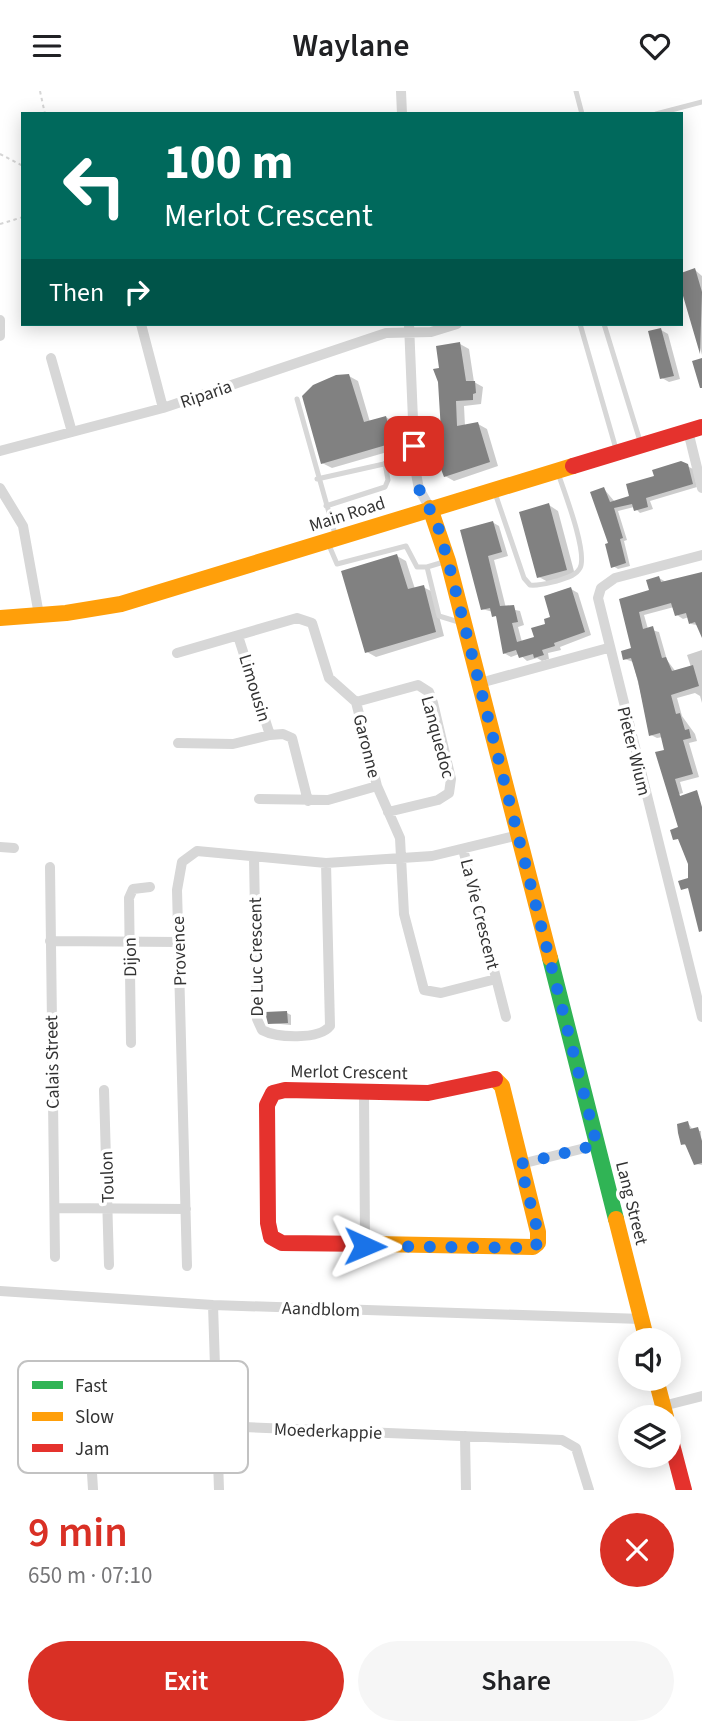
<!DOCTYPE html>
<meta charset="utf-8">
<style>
:root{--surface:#fff;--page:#f6f6f6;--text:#202124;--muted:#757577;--accent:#d93025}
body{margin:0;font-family:"Source Sans 3",sans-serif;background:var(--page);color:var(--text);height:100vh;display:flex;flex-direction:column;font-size:26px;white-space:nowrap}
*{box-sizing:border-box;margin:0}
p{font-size:23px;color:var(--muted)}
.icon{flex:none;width:38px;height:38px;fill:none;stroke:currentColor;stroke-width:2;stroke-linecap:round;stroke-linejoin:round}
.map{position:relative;height:1399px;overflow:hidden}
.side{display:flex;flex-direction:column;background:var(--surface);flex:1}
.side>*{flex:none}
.banner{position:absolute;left:21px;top:21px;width:662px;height:214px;border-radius:0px;box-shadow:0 4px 18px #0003;background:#00695c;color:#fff;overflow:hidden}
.fabs{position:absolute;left:618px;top:1237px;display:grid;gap:14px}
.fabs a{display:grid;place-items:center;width:63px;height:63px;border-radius:50%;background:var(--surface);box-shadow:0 4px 18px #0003;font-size:35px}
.pin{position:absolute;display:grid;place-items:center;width:60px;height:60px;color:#fff;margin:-30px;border-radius:14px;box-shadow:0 4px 10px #0006}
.me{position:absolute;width:77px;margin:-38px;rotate:91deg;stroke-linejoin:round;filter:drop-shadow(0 0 5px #0008)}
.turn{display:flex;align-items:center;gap:24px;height:147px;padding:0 28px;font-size:32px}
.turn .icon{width:91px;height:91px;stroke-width:2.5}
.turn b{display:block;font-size:49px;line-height:60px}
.then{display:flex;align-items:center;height:66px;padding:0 28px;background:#0003;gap:14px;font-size:26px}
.round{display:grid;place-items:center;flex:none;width:74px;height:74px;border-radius:37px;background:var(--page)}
.summary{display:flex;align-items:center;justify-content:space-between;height:119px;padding:0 28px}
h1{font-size:42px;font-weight:600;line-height:52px;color:var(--accent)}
.button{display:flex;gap:14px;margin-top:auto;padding:14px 28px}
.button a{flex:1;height:80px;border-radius:42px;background:var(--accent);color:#fff;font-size:28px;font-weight:600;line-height:80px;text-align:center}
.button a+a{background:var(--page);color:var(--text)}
header{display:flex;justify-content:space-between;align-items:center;height:91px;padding:0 28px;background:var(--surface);font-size:32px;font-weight:600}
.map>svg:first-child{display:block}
</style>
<header><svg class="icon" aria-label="menu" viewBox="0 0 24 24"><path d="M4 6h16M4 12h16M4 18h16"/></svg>Waylane<svg class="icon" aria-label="heart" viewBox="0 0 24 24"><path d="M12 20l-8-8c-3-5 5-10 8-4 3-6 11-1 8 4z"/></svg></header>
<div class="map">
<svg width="702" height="1399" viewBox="0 0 702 1399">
<rect width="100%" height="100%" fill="#fff"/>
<path fill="#0003" d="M695,179L702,185V264L681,191V184Z
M661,239L668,243L680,288L669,291L662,287Z
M460,253L469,258L474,291L483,296L481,313L464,315L465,335L478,333L487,338L498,375L454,390L445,385L441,278Z
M349,285L358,290L370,331L386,326L395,332L401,357L332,377L322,372Z
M681,372L693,378L697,396L650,410L653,418L640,422L634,416L618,420L627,449L624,450L630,475L618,478L613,475L604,398L615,411L632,407L656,386Z
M549,414L558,420L575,484L548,491L539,486Z
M492,431L499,435L508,465L494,469L506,517L520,520L524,534L518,536L522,551L536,547L548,535L571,498L578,502L591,544L560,556L561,559L548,562L549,568L542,570L537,567L527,570L519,563L511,566L504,562L498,528L493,521L482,518L463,440Z
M397,465L406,470L415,498L423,496L433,501L444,545L376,566L367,561Z
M702,483V535L691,533L689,526L683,528L677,524L674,516L644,524L648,538L659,541L667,569L676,581L691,576L687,564L702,559V612L700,605L695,602L677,607L682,625L695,643L697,650L689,652L699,686L680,691L683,702L676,704L663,646L657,647L651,644L633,571L625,568L633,558L621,509L651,500L659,487L666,491Z
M287,922L291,924V934L269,932Z
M688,1032L693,1039L701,1040L702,1074L696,1073L688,1055L682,1053Z"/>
<path fill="#818181" d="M695,177L702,201L700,263L681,198V182Z
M661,237L674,285L660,288L648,240Z
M460,251L466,290H475L476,302L473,303V309L456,310L457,335L478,331L490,371L444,386L428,344L441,340L438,291L433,278L439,277L436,255Z
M702,267V297H700L692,270Z
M349,283L364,331L386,325L393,352L321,373L302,305L313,294L336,284Z
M681,370L688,373L693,393L646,407L648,416L634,420L632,413L614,417L623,447L620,448L626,472L611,477L605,453L608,452L590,401L604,396L610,411L629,405L626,393L654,385L652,379Z
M549,412L567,479L537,487L519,421Z
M493,430L502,461L488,465L500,515L514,514L518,531L512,532L517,551L534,546L531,537L545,533L544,528L550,526L544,505L571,496L585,541L554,552L555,555L542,559L544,564L534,567L533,563L519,567L516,559L503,563L496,525L492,526L490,517L481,519L460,439Z
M397,463L408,498L424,494L436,541L365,562L341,480Z
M702,481V547L695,531L689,533L686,522L675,525L671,512L639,521L643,538L653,535L662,567L666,566L672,580L693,574L699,595L671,604L676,623L680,622L685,639L689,638L691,647L683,649L693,683L675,688L680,705L697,699L702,716V840L699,841L688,797L681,799L678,790L688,787V773L678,748L673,749L670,739L678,736L655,661L664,659L660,642L649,645L638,590L631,567L623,569L621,560L631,557L619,508L649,499L646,489L659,485L661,491Z
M287,920L288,932L268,933L265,921Z
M688,1030L690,1038L698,1036L702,1050V1072L694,1074L685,1053L681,1054L678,1042L677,1033Z"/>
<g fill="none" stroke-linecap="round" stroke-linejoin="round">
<path stroke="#d6d6d6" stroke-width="2" stroke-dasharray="3.5 3.5" stroke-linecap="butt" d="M40,0L45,23
M0,63L23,75
M0,133L23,126"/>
<path stroke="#d7d7d7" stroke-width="5" d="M576,0L582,23
M656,23L702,11
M580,233L616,358
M604,233L640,350
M297,308L335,443
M317,388L415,366
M495,402L524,487L530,494C540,495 548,492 557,490C565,487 576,485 580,477C588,462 564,400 558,382
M326,415L385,396L388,389L385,372
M328,452L337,473L406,455L417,476H427
M447,470L427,476L439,525L462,532"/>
<path stroke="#d7d7d7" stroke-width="10" d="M401,0L402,23
M0,229V245
M141,233L163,317
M409,233L415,377L419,398L430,417
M51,267L72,341
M688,340L702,397
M0,360L163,317L386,242L431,241L457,233
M0,397L23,435L39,524
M702,464L615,487L601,497L598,507L702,926
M238,545L270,644L283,643L292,647L308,710
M177,562L297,527L312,532L329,587L356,611L377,695L400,747L404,823L424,899L441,902L496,888
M480,592L608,557
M356,611L418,594L429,601L433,612L451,688L449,702L438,709L388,721
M178,652L233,653L270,644
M259,708L328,709L377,695
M0,756L14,757
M463,758L506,926
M254,767L257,928L262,939C277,947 319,949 330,935L326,772
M50,776L55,1166
M50,850L179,851
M131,952L129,807L133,798L150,796
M104,999L109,1174
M364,1000L365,1155
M521,1073L597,1054
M55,1117L186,1118
M187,1175L177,799L182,771L197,760L326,772L432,765L519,744
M0,1200L213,1214L642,1228
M213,1214L219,1399
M663,1315L702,1305
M465,1345L466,1399
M93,1399C92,1372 84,1336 118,1331L562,1349L576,1357L589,1399"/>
<path stroke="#30b455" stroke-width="16" d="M550,867L616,1128"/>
<path stroke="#ff9f0a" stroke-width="16" d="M430,417L448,470L550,867
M0,527L66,522L121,513L573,375
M616,1128L647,1250
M375,1153L533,1156L538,1152V1141L502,995L495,988
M656,1288L666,1326"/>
<path stroke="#e5322d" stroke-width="16" d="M573,375L702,336
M375,1153L282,1152L271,1146L268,1132L267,1014L273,1002L285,999L428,1002L495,988
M668,1338L684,1399"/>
</g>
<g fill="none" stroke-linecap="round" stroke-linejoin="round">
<path stroke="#1a73e8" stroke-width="12" stroke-dasharray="0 21.6" d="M365,1155L533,1157L538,1152V1141L520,1073L597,1054L448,470L437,432L419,398L414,355"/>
</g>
<g text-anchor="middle" stroke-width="7" stroke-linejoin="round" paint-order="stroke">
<g font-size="18" fill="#333" stroke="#fff">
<text transform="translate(206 303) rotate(-19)" y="6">Riparia</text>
<text transform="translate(347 423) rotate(-18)" y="6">Main Road</text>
<text transform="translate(255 597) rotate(73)" y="6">Limousin</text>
<text transform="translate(438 646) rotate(75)" y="6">Lanquedoc</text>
<text transform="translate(367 655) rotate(76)" y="6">Garonne</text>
<text transform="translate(634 660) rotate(76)" y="6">Pieter Wium</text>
<text transform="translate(480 823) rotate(76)" y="6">La Vie Crescent</text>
<text transform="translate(179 860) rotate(-92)" y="6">Provence</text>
<text transform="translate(130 866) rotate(-91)" y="6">Dijon</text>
<text transform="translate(256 866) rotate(-91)" y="6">De Luc Crescent</text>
<text transform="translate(52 971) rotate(-91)" y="6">Calais Street</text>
<text transform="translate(349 981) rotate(1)" y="6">Merlot Crescent</text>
<text transform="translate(107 1086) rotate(-92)" y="6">Toulon</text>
<text transform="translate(632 1112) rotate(76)" y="6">Lang Street</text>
<text transform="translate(321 1218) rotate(2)" y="6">Aandblom</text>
<text transform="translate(328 1340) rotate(2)" y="6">Moederkappie</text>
</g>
</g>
<rect x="18" y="1270" width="230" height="112" rx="10" fill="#fff" stroke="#c2c2c2" stroke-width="2"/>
<rect x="32" y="1290" width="31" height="8" fill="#30b455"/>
<rect x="32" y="1321" width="31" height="9" fill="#ff9f0a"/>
<rect x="32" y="1353" width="31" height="8" fill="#e5322d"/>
<g font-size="19" fill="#333">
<text x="75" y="1301">Fast</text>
<text x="75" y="1332">Slow</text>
<text x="75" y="1364">Jam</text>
</g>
</svg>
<div class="fabs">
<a><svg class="icon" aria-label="sound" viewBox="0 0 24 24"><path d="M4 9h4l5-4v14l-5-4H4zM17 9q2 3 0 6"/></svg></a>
<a><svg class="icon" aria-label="layers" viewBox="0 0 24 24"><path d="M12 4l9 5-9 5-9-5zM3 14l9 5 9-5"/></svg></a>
</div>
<div class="pin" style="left:414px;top:355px;background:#d93025"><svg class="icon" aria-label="arrive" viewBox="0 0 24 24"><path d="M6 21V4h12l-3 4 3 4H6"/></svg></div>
<svg class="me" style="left:365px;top:1155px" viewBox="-20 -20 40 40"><path d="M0-17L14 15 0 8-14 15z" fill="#1a73e8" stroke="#fff" stroke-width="4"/></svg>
<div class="banner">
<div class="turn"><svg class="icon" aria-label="left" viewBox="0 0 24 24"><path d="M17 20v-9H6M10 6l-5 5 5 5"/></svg><div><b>100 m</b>Merlot Crescent</div></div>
<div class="then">Then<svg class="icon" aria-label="right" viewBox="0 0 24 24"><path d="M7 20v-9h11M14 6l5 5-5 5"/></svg></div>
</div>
</div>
<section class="side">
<div class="summary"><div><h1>9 min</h1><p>650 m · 07:10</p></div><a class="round" style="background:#d93025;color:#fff"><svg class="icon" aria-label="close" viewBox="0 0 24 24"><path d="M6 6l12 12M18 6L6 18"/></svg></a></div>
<div class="button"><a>Exit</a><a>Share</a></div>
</section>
